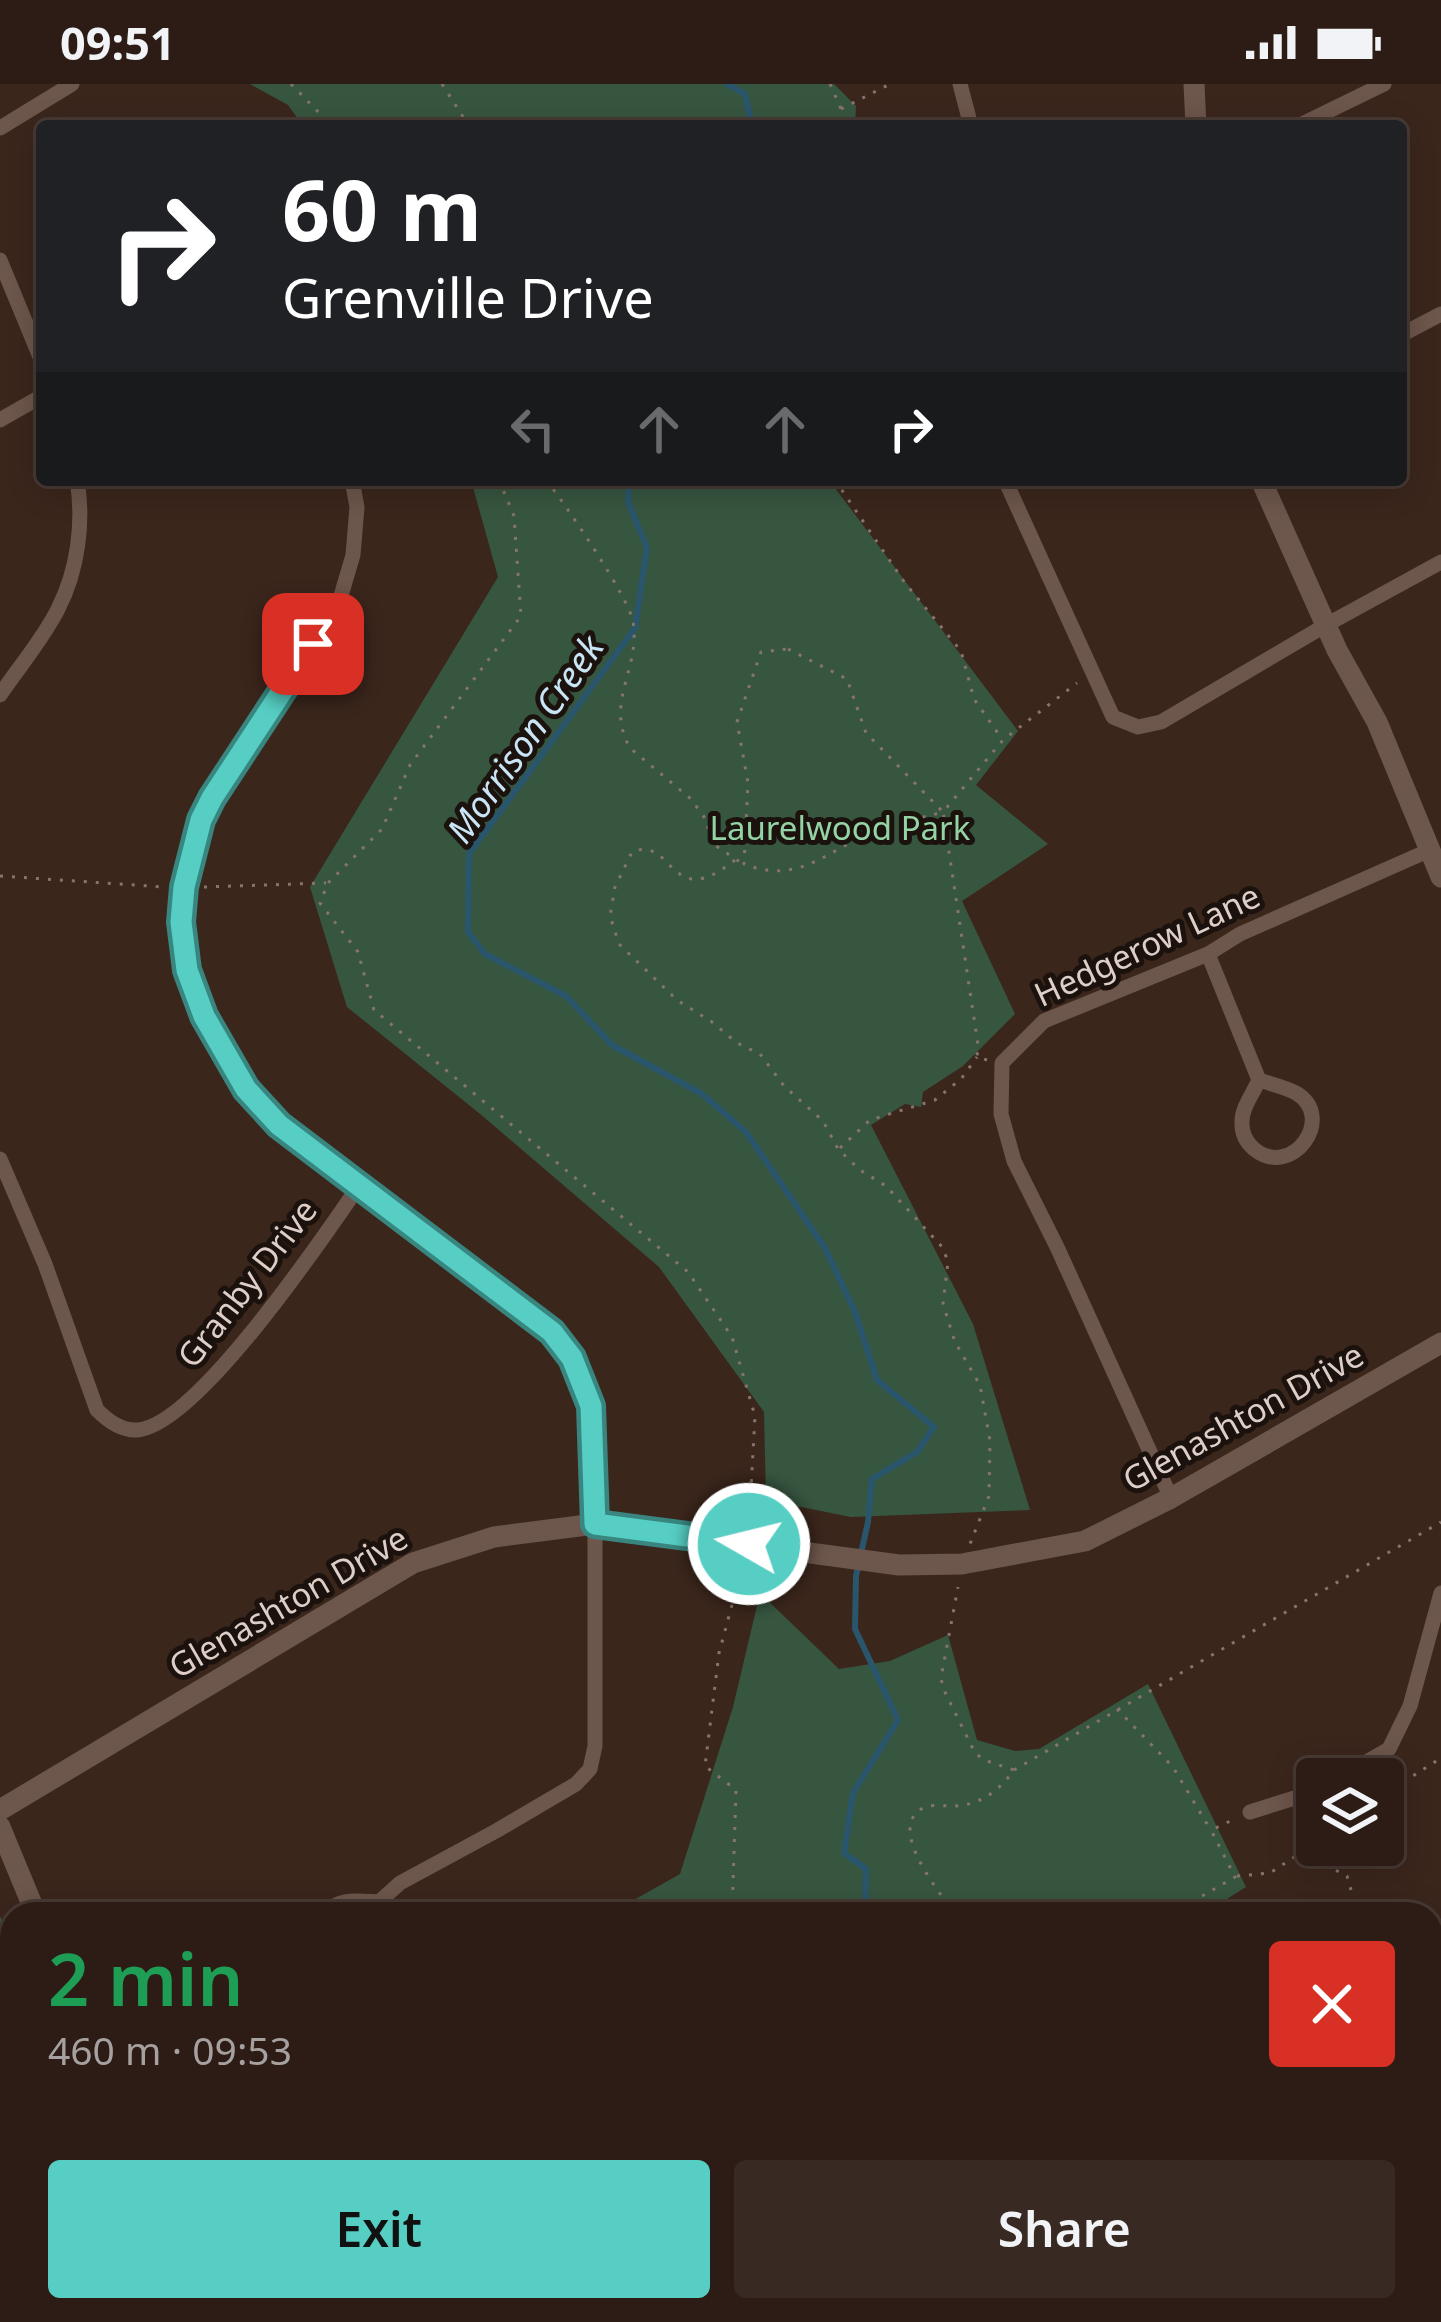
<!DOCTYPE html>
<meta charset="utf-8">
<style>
:root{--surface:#2c1c15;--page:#382922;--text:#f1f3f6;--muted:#a6a1a0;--line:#483a34;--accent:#56cec3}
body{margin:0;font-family:"Noto Sans",sans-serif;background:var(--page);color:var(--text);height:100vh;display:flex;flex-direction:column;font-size:45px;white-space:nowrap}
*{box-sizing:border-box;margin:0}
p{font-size:39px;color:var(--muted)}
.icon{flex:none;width:66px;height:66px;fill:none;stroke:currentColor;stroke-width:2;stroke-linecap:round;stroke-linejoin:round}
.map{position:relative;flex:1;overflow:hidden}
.side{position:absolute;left:0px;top:1818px;width:1443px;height:420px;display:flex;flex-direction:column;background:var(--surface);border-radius:36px 36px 0 0;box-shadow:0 6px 30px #0003,0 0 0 3px var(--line)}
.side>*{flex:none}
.guide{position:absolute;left:36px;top:36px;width:1371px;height:366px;border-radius:12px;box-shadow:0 6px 30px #0003,0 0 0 3px var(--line);background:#202124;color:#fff;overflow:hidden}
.fabs{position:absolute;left:1296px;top:1674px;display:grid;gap:24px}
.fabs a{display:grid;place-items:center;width:108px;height:108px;border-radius:12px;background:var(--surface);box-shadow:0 6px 30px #0003,0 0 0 3px var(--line);font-size:60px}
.pin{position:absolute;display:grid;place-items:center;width:102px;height:102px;color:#fff;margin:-51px;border-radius:24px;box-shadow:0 6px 18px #0006}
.me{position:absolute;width:132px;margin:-66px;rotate:278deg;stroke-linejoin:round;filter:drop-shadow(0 0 9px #0008)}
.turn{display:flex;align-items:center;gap:42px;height:252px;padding:0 48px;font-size:54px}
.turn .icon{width:156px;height:156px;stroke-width:2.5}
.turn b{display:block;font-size:84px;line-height:102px}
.lanes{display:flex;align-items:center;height:114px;padding:0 48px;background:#0003;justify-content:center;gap:60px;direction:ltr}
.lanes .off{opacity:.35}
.round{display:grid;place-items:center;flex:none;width:126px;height:126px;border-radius:12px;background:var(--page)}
.overview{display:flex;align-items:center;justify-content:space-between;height:204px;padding:0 48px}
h1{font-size:72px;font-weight:600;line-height:90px;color:#1e9e55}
.action{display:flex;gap:24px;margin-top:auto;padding:24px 48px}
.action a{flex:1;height:138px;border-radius:12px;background:var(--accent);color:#111;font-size:48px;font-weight:600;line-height:138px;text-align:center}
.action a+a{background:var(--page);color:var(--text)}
.status{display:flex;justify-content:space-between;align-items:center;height:84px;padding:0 60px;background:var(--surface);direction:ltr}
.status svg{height:33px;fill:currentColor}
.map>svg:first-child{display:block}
</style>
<div class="status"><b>09:51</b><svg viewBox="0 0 49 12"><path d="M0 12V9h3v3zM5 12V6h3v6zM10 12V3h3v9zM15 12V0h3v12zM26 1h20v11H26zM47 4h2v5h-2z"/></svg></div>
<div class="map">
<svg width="1441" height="2238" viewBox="0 0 1441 2238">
<rect width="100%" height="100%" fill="#3b261c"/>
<path fill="#375640" d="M250,0H834L856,22L855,42H303L288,21Z
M471,396H829L1018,647L976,701L1048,760L962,817L1015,930L963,982L923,1008L921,1023L905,1020L871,1041L973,1240L1030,1426L851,1433L766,1416L764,1328L659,1183L479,1029L347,923L310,803L498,493Z
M760,1509L839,1585L890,1577L948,1551L977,1656L1015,1667L1039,1665L1148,1600L1246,1803L1203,1830H609L680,1790L733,1623Z
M0,1832L12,1860V2226H172L177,2238H0Z
M1441,1890V2238H1363L1336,2226H1431V1896Z
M624,2226H894L885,2238H611Z"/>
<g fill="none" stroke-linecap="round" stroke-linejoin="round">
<path stroke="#2a566d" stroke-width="6" d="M727,0L745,10L752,42
M629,396L628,418L647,464L635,544L469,770L468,848L485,870L566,912L612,961L702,1010L746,1048L825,1164L855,1228L877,1296L934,1343L917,1368L872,1395L868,1438L856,1492L855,1545L898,1636L853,1709L844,1769L866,1785L865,1830
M1431,2130L1441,2138"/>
<path stroke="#87756d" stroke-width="3" stroke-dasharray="3 9" stroke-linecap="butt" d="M291,0L332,42
M442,0L469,42
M830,0L841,25L844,42
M841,25L890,0
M499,396L514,432L521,532L410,681L382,745L328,799L320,819L358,868L374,926L688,1188L732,1253L755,1332L749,1441
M546,396C564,418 630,515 633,538C641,585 604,618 630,664L691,715L707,737L710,758L743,780
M835,396L905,499L961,567L974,615L1002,655
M788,565L847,595L866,649L943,728C922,734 899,738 878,746C827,765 801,802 744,780L748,699L737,638L761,568Z
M735,776C668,830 675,751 632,768L615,803L610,832L619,860L677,916L712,938L737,959L760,970L784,1002L823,1037L838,1065L860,1086L886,1102L943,1164L948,1178L943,1220L955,1258L980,1301L990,1357L989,1412L970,1460
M0,792L164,803
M204,803L326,799
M987,976L977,973L978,961L943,728L1003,656L1077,599
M840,1064L870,1036L935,1016L961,995L977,973
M1117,1625L1173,1683L1210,1745
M1014,1686L1441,1438
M1383,1711L1441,1674
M1304,1770L1347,1792L1351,1806
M1237,1792L1270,1789L1317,1758
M732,1830L736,1706L705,1682L719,1569L743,1480
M955,1830C941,1810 885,1744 923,1724C931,1720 942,1722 951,1722C979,1722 998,1708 1014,1686L984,1676L975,1669L943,1604L941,1594L958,1503
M1171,1830L1235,1793L1211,1746L1237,1734
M1431,1875L1441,1868
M1431,2028L1441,2035
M1350,2226L1365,2238
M54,2238L60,2226
M662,2238L673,2235L683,2226
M868,2238L878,2226"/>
<path stroke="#6d564b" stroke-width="8" d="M0,2003L12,1996
M271,2226L277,2238
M440,2238L459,2226"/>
<path stroke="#6d564b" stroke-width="15" d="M960,0L971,42
M1298,42L1384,0
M0,44L72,0
M0,176L42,278
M1401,251L1441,230
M0,336L42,312
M352,396L357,423L353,471L338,522L212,714C149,836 192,946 279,1041L552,1248L571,1274L591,1322L595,1440V1662L590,1685L576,1700L496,1747L400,1799L379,1818
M1005,396L1113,633L1138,643L1161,638L1326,541L1441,478
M0,611C19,583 43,555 58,525C78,486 84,438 77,396
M1208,870L1259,996C1253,1010 1241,1024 1242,1040C1242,1050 1247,1059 1254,1065C1292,1096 1337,1033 1296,1009C1285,1003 1271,1000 1259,996
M0,1075L45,1180L97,1326C107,1336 122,1347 137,1346C196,1342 323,1154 358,1103
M1171,1414L1057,1163L1014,1077L1001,1030L1002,979L1044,937L1208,870L1240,850L1430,766
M1337,1695L1389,1665L1410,1622L1441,1509
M1250,1728L1317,1707
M1357,1825L1365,1830
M324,1830C339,1813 357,1817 379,1818V1830
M1431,1847L1441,1844
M1096,2226L1107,2238
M1015,2238L1033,2226
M1151,2238L1169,2230L1183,2238"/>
<path stroke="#6d564b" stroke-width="21" d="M1194,0L1196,42
M1261,396L1337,566L1377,638L1441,793
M0,1726L413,1479L494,1453L595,1440L899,1481L962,1480L1085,1457L1171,1414L1441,1259
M0,1743L36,1830
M198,2226L202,2238"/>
</g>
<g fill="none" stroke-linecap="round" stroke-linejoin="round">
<g stroke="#38867f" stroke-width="30">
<path id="route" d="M313,560L212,714L201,736L184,803L181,838L187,886L204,932L246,1005L279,1041L552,1248L572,1274L591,1322L595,1440L749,1460"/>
</g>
<use href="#route" stroke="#56cec3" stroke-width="21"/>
</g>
<g text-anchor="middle" stroke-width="10" stroke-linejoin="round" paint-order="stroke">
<g font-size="33" fill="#94d3a5" stroke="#1b120d">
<text x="840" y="756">Laurelwood Park</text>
</g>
<g font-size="33" fill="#ddcec8" stroke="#1b120d">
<text transform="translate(1147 861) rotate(-25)" y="12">Hedgerow Lane</text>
<text transform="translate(247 1199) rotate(-52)" y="12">Granby Drive</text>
<text transform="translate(1243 1333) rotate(-29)" y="12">Glenashton Drive</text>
<text transform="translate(288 1518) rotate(-30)" y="12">Glenashton Drive</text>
</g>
<g font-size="36" font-style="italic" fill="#c9e5f5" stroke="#1b120d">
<text transform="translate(525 655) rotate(-55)" y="13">Morrison Creek</text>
</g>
</g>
</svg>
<div class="fabs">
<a><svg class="icon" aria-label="layers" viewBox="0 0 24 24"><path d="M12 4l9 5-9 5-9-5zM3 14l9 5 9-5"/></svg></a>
</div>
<div class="pin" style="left:313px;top:560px;background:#d93025"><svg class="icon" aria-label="arrive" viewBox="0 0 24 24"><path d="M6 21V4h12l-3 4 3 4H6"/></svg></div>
<svg class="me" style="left:749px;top:1460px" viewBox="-20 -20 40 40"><circle r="17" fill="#56cec3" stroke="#fff" stroke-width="3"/><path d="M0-11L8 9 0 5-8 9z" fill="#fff"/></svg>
<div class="guide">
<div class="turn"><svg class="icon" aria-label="right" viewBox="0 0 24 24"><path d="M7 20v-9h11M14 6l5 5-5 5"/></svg><div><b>60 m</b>Grenville Drive</div></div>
<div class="lanes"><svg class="icon off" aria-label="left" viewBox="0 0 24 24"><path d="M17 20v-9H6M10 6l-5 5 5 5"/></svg><svg class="icon off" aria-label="ahead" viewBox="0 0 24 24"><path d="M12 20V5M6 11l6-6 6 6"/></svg><svg class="icon off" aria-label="ahead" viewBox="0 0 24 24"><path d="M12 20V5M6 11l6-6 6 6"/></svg><svg class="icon" aria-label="right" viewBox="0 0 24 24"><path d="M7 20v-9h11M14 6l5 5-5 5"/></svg></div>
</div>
<section class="side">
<div class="overview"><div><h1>2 min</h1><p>460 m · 09:53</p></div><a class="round" style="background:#d93025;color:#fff"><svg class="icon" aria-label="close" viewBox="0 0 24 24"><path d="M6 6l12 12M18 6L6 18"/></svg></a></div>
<div class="action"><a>Exit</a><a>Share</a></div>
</section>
</div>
